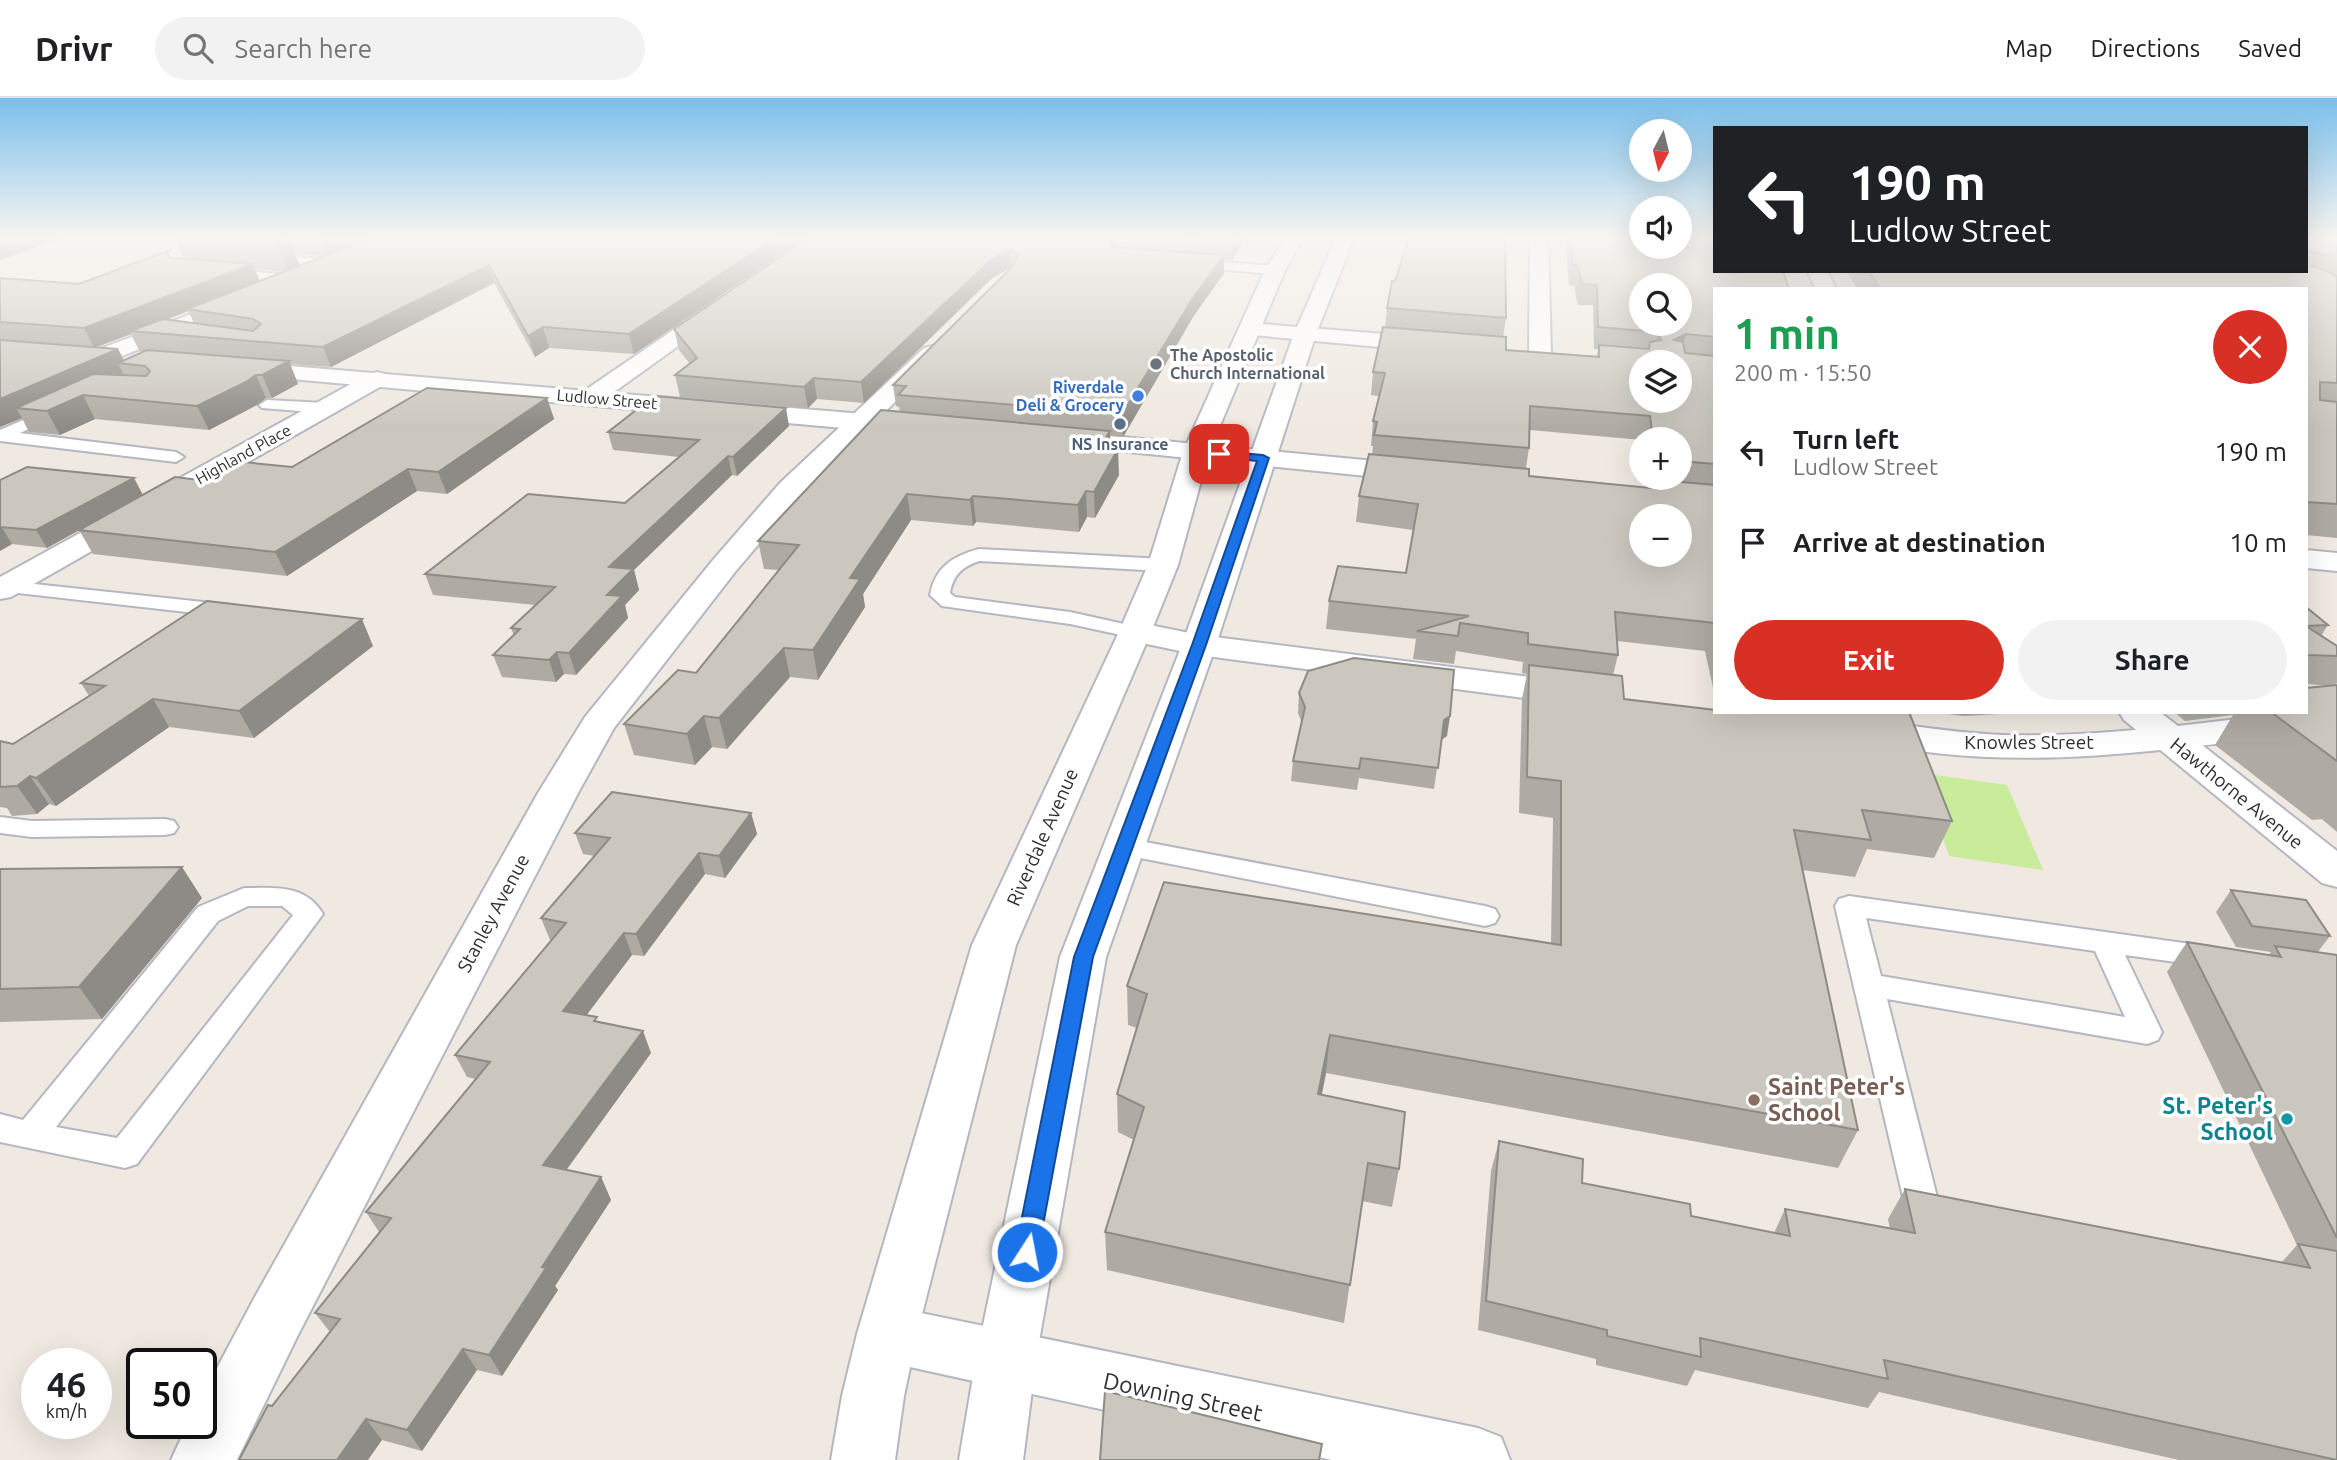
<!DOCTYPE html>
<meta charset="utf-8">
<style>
:root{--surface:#fff;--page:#f2f2f2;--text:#202124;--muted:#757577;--line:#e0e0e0;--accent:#d93025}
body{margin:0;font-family:Ubuntu,sans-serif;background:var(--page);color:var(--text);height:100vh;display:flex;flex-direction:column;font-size:26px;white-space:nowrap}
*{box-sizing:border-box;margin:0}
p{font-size:23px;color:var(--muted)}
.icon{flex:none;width:38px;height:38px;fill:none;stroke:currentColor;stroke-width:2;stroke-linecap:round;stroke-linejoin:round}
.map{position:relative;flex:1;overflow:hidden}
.sheet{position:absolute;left:1713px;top:189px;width:595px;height:427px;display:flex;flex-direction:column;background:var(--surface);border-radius:0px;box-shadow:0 7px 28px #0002}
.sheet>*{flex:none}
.top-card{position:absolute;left:1713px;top:28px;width:595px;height:147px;border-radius:0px;box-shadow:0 7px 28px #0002;background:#202124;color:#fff;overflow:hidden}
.needle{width:46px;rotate:187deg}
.buttons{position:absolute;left:1629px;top:21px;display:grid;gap:14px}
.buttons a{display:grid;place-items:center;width:63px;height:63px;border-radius:50%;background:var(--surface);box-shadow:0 7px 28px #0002;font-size:35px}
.speed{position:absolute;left:21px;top:1250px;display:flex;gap:14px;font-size:35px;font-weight:700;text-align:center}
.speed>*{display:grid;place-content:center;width:91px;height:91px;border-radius:50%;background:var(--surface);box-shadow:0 7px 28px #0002;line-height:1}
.speed small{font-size:18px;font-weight:400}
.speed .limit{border:4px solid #111;border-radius:10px;background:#fff;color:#111}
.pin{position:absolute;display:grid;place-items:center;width:60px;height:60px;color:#fff;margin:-30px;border-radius:14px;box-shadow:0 4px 10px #0006}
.me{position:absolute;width:77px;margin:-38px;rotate:11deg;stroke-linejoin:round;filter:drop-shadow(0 0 5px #0008)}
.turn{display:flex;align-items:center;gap:24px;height:147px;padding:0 21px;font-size:32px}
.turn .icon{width:91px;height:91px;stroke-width:2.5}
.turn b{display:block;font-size:49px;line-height:60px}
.round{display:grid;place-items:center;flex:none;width:74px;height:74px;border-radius:37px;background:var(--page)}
.head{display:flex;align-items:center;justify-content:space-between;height:119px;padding:0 21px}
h1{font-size:42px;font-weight:700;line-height:52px;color:#1e9e55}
.button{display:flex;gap:14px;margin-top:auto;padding:14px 21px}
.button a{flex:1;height:80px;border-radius:42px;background:var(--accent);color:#fff;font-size:28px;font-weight:700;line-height:80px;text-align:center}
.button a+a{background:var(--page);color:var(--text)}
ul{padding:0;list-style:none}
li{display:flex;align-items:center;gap:21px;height:91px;padding:0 21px}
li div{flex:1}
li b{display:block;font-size:26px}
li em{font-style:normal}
header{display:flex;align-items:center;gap:42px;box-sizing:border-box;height:98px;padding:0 35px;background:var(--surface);border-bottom:2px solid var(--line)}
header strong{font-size:33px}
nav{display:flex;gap:38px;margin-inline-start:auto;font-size:24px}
.search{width:490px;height:63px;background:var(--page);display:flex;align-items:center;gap:18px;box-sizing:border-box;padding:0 24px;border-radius:38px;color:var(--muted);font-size:26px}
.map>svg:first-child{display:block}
</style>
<header>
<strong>Drivr</strong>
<div class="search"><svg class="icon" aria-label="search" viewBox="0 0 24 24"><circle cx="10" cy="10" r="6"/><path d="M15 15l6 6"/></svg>Search here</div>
<nav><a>Map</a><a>Directions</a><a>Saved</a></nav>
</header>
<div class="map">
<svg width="2337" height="1362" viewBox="0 0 2337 1362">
<rect width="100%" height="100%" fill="#efe9e1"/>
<path fill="#c9ec9a" d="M1921,675L2007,687L2043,772L1949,758Z"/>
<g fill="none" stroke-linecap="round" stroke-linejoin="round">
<g stroke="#b4b7c1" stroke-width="4">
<path id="service" d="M265,156L334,162L340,166L334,170L261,163V157Z
M1192,162L1275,168L1281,172L1275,176L1188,169V163Z
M226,172L296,177L302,181L296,185L222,179L220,176Z
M267,302L325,305L333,310L325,315L262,310L259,307Z
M55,308L63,313L61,316L20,335L176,354L184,359L176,364L0,343V332Z
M979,451L1163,461L1173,467L1163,473L979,463C962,469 953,477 950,495L955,499L1070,514L1142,530L1145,534L1142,538L1135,540L1070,526L942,508L930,497C935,469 953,458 979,451Z
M6,483L231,507L238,509L241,513L238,517L231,519L0,493V485Z
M0,719L32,723L165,721L174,723L178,729L174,735L165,737L32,739L0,735Z
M1124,740L1485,808L1495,811L1499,818L1495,825L1485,828L1115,755L1111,749L1115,743Z
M244,790C275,790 305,786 323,816L137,1066L125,1070L0,1044V1016L23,1022L198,809ZM248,808H282L293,817L117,1040L56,1029L218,823Z
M1849,798L2212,849L2222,852L2226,859L2222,866L2212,869L2125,857L2162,934L2158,942L2147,946L1887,901L1937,1099L1932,1110L1920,1114L1908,1110L1903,1099L1835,808L1839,801ZM1866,820L2095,853L2125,919L1881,878Z"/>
</g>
<g stroke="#b4b7c1" stroke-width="4">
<path id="minor" d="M1530,140H1548L1551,256L1548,261H1532L1529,256Z
M241,197L248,199L251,203L248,207L105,265H89L86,260L89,255Z
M720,203L727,205L730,209L727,213L599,305L590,307L581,305L578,300L581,295L713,205Z
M1250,225L1433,240L1441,242L1444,247L1441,252L1433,254L1242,236L1239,231L1242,226Z
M932,248L940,250L943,255L940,260L800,397L735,474L614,630L578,695L298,1237L237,1362H171L188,1325H201V1300L256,1197L538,695L585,619L713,462L780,385L924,250Z
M377,274L385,276L389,281L385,286L11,499L0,501V479L369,276Z
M1135,524L1199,537L1578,585L1590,589L1596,596L1590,603L1578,607L1199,557L1123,541L1119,534L1123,527Z
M2337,609V631C2179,649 2013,680 1856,641L1851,633L1856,625L1869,622C1913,628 1957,635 2002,637C2114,640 2229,621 2337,609Z
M887,1208L1478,1330L1501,1339L1510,1362H1332L887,1264L866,1256L857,1236L866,1216Z"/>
</g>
<g stroke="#b4b7c1" stroke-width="4">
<path id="tertiary" d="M1807,173H1827L1836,191H1816Z
M243,264L922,321L931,324L935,329L931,334L922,337L235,276L231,271L235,266Z
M1059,333L1417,367L1427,369L1430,375L1427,381L1417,383L1050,346L1046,341L1050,336Z
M2306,452L2337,455V473L2306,470Z
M2119,614H2160L2337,753V789L2322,785L2124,622Z"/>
</g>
<g stroke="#b4b7c1" stroke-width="4">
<path id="secondary" d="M1285,140H1303L1285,172L1209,354L1178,467L1151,534L1016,847L917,1236L904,1298L895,1362H831L842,1298L857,1236L972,847L1119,534L1148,467L1183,354L1265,172Z
M1336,140H1354L1316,236L1216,547L1106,859L1036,1261L1023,1362H959L976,1261L1060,859L1182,547L1294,236Z"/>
</g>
<use href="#service" fill="#fff" fill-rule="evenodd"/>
<use href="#minor" fill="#fff" fill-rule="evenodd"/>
<use href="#tertiary" fill="#fff" fill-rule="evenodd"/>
<use href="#secondary" fill="#fff" fill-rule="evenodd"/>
</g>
<path fill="#afaba4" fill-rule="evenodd" d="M175,140H806L634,256L549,250L535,259L494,185L331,269L290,266L298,286L272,300H266L257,307L209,332L95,321L60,337L29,334L22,320L0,329V180L79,186L173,160L184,161ZM295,156L324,158L300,168ZM255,171L285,174L260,183ZM188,213L194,225L168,221ZM131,236L140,254H142L124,262L118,251L96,249Z
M808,140H1246L1232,162H1224V175L1193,219L1123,339L1110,338V351L1119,377L1095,420L1087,419L1079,434L976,424L973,428L911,422L863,496L865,509L818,582L790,579L727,651L712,649L695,667L634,657L624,626L696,575L779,472L764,471L758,443L900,314L899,309L896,308L893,287L1011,170L992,180L864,305L817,301L808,310L680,299L675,277L690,266L679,252L674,231Z
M1565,140H1642L1715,191V599L1705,553L1617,543L1618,557L1613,577L1624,601L1952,723L1934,760L1867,751L1855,779L1802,772L1858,1032L1838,1070L1326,975L1322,996L1399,1071L1392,1109L1362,1103L1344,1225L1107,1172L1105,1134L1134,1042L1118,1034L1117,996L1137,930L1128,927L1127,888L1551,846L1553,720L1519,715L1522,601L1527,576L1522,575L1523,564L1456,553L1454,566L1413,561L1416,541L1326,531L1329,503L1406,475L1413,432L1356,424L1359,398L1372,357L1373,348H1371L1373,323L1379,298L1371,297L1373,274L1385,229L1387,210L1506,220L1503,239L1506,252L1597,258L1598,251H1594L1593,207H1578L1574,188L1569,187ZM1530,332L1642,342L1680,341V380H1649L1650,386L1658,387L1657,390L1529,378L1526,370L1529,350Z
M2306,140H2337V440L2306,437V191H1857L1847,173H2306Z
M547,300L554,321L447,396L417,393L287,478L93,456L79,432L47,450L12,446L0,453V382L143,397L199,382L292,369Z
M789,328L737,378L732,377L634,472L639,492L625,507L628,520L576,577L564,576L556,584L502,579L493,557L514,538L511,530L535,507L433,497L425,476L625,405L679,359L613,352L608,334Z
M2306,509L2328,527L2321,538L2337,548V585L2335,587H2337V734L2322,721L2312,722L2215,647L2233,617L2185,623L2174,614H2306L2330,588L2306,586Z
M373,548L254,640L169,629L56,708L49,706L37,716L12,718L7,710L0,709V643L13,646L89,598L81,585Z
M1299,595L1447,638L1441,642L1434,691L1359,680L1357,692L1291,683L1293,663L1302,625L1298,615Z
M1931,614H2035L1964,618Z
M751,715L757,736L725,780L705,776L644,858L632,857L586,917L651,955L566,1072L601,1079L611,1102L555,1188L558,1192L502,1278L477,1272L422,1353L382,1342L272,1308L330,1234L315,1215L379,1134L366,1114L476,981L467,979L455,957L552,842H550L541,820L595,758L583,756L575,735Z
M0,771L202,800L102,921L0,924Z
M2231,792L2330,838L2317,855L2337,857V1362H2179L1879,1294L1868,1310L1695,1272L1687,1288L1596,1267V1261L1478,1232L1491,1073L1499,1043L1582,1085L1691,1118L1774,1135L1785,1111L1890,1131L1888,1121L1905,1091L2281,1165L2297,1147L2167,874L2187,844L2269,857L2271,854L2236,849L2216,814Z"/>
<path fill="#8e8b86" d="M3,140H64L0,162V141Z
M277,140H289L300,169L289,174L275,141Z
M322,140H374L327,159L320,141Z
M776,140H806L634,256L629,236Z
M1110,140H1116V154L1110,156Z
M1235,140H1246L1232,162V144Z
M1010,151L1011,169L992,180L864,305L861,284L991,162Z
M1224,157V175L1193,219L1123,339L1122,316L1193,200Z
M253,166L260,185L187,211L188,213L136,234L130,233L131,236L94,250L84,230Z
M489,167L494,185L331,269L323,249Z
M543,229L549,250L535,259L528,238Z
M1686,236L1680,258L1674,242Z
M118,251L125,265H118L123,275L38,312L16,310L22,320L0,329V301Z
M289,263L298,286L272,300L262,277Z
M256,277L266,300L257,307L209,332L197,308Z
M814,280L817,301L808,310L804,289Z
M83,297L95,321L60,337L47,313Z
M547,300L554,321L447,396L438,374Z
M786,310L789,328L737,378L733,359Z
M1110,333L1111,358L1099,350Z
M1118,351L1119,377L1095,420L1094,394Z
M728,358L732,377L634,472L639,492L625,507L628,520L576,577L569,555L607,497L609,469Z
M408,371L417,393L287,478L275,454Z
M134,380L143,397L47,450L36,432Z
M1086,393L1087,419L1079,434L1078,407Z
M907,396L911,422L863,496L865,509L818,582L813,552L850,480Z
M973,398L976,424L973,428L970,402Z
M1,428L12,446L0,453V429Z
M362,521L373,548L254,640L239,613Z
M784,550L790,579L727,651L719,620Z
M557,554L564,576L556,584L549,562Z
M153,601L169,629L56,708L36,680Z
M704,618L712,649L695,667L687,636Z
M1450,618L1447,638L1440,643L1444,622Z
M30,678L49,706L37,716L17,688Z
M751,715L757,736L725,780L719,758Z
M699,755L705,776L644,858L636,836Z
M182,769L202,800L102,921L79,889Z
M624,835L632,857L573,935L563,913Z
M643,933L651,955L554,1089L543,1067Z
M1330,937L1326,975L1314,1034L1318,996Z
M601,1079L611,1102L555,1188L558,1192L502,1278L489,1257L542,1169Z
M463,1251L477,1272L422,1353L407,1332Z
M366,1321L382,1342L368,1362H337Z"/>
<path fill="#cbc7bf" stroke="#8e8b86" stroke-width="2" fill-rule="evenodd" d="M371,140H776L629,236L543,229L528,238L489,167L323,249L130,233L163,221L253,233L261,226L253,221L187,211Z
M808,140H1110L1111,149L1224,157L1193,200L1122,316L898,297L906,288L893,287L1012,169L1018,157L1010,151L991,162L861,284L814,280L804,289L675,277L697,260L674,231Z
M1169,140H1235L1232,144Z
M1409,140H1505L1506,220L1387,210L1392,183H1395Z
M1570,140H1642V149H1680V140H1715V173H1783L1789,191H1715V239L1686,236L1674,242L1683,244L1685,255L1715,258V366L1680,363V341H1653L1650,318L1530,308L1529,350L1374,337L1377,324L1373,323L1385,275L1373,274L1383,229L1506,239V252L1599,259V247L1649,251L1650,244L1661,242L1656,234L1598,229L1597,187L1582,186L1578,168L1572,167ZM1642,187H1680V226H1642ZM1642,264H1680V303H1642Z
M2306,140H2337V157L2321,156L2306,153Z
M170,152L167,156L171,160L253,166L84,230L0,224V180L79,186Z
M2306,168L2316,169L2331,175L2337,179V285L2320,284V302L2337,304V406L2306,404V191H1880L1869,173H2306Z
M0,242L118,251L0,301Z
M147,252L289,263L262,277H256L246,284L197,308L83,297L47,313L16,310L93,276L146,278L150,273L145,268L118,265Z
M427,290L547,300L438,374L408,371L275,454L79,432L175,379L199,382L233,363L292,369Z
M654,298L786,310L733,359L728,358L609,469L633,471L607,497L622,498L569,555L557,554L549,562L493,557L520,531L511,530L555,489L425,476L528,396L625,405L699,342L608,334Z
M881,312L1110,333L1099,350L1118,351L1094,394L1086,393L1078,407L973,398L970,402L907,396L850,480L860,481L813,552L784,550L719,620L704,618L687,636L624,626L678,572L696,575L799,447L758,443Z
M1369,356L1529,371V378L1660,391L1659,382L1715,387V530L1714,525L1615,514L1618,557L1528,546V535L1460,525L1458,538L1417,533L1469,518L1329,503L1338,468L1406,475L1418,406L1359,398ZM1642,418H1680V457H1642Z
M27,369L134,380L36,432L0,429V382Z
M207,503L362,521L239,613L153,601L36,680L30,678L17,688L0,689V643L13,646L105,588L81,585Z
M2306,509L2328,527L2306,528Z
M2306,528L2337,548V558L2306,557Z
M1354,560L1454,572L1450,618L1444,622L1438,670L1361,660L1359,671L1293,663L1305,609L1299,595L1308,573Z
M1529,567L1622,578L1624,601L1715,612V614H1909L1952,723L1862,712L1871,742L1794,732L1858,1032L1330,937L1318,996L1405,1014L1399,1071L1368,1065L1350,1187L1105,1134L1144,1009L1117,996L1147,896L1127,888L1164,784L1561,847V683L1527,679Z
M2337,587V663L2271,614H2306V590Z
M612,694L751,715L719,758L699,755L636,836L624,835L563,913L597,919L594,923L643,933L543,1067L601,1079L542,1169L546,1170L489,1257L463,1251L407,1332L366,1321L337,1362H239L268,1307L272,1308L340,1221L315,1215L391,1120L366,1114L490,964L455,957L566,825L541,820L610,740L575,735Z
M182,769L79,889L0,891V771Z
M2231,792L2306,802L2330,838L2252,828Z
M2187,844L2281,859L2275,848L2337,857V1140Z
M1499,1043L1583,1061L1582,1085L1690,1106L1691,1118L1790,1138L1785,1111L1915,1135L1905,1091L2310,1170L2298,1146L2337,1153V1362L1884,1262L1888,1281L1700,1240L1701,1259L1607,1238V1232L1486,1203Z
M1105,1293L1322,1346L1319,1362H1100Z"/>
<linearGradient id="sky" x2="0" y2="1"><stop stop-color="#7abfeb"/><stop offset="0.42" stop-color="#f8f5f2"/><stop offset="1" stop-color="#f8f5f2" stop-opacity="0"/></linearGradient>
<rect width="2337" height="331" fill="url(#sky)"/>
<path fill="#1a73e8" stroke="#114b97" stroke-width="2" d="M1215,353L1263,357L1269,360L1206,547L1093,859L1038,1154L1035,1161L1027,1164L1018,1161L1015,1154L1074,859L1192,547L1257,363L1219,359L1215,358Z"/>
<circle fill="#6b7280" stroke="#fff" stroke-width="2.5" cx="1156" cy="266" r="7"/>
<circle fill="#3f7fe0" stroke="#fff" stroke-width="2.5" cx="1138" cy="298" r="7"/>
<circle fill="#5c6f8a" stroke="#fff" stroke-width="2.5" cx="1120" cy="326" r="7"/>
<circle fill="#8d6e63" stroke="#fff" stroke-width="2.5" cx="1754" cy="1002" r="7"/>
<circle fill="#0f9aa8" stroke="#fff" stroke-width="2.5" cx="2287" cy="1021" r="7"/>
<g text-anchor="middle" stroke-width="7" stroke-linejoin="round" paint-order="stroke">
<g font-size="16" font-weight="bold" fill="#5b616d" stroke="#fff" text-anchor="start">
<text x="1170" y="263">The Apostolic<tspan x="1170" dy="18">Church International</tspan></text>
</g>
<g font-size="16" font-weight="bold" fill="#366cbe" stroke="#fff" text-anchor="end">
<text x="1124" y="295">Riverdale<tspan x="1124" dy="18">Deli &amp; Grocery</tspan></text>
</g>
<g font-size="16" fill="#2e2e2e" stroke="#fff">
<text transform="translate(607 301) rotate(5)" y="6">Ludlow Street</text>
<text transform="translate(243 356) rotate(-29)" y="6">Highland Place</text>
</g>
<g font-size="16" font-weight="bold" fill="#4e5e75" stroke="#fff">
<text x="1120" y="352">NS Insurance</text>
</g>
<g font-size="19" fill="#2e2e2e" stroke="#fff">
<text x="2029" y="651">Knowles Street</text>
<text transform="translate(2237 695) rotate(39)" y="7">Hawthorne Avenue</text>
<text transform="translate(1042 739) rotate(-66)" y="7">Riverdale Avenue</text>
<text transform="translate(493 815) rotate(-62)" y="7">Stanley Avenue</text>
</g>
<g font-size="23" font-weight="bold" fill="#785e54" stroke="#fff" text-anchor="start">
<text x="1768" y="997">Saint Peter's<tspan x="1768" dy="26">School</tspan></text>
</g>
<g font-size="23" font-weight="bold" fill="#0d838f" stroke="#fff" text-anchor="end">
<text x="2273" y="1016">St. Peter's<tspan x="2273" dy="26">School</tspan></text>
</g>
<g font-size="23" fill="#2e2e2e" stroke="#fff">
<text transform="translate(1183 1299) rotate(12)" y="8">Downing Street</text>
</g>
</g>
</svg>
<div class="buttons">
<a><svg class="needle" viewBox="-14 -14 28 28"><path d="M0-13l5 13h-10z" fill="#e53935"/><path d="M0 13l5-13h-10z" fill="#757577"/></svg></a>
<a><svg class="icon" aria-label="sound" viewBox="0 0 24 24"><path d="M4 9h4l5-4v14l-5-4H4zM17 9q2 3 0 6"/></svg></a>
<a><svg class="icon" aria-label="search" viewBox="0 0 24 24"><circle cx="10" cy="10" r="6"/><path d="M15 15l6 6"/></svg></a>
<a><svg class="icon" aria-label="layers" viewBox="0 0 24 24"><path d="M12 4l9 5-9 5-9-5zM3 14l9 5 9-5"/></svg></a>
<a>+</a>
<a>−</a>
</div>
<div class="speed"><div>46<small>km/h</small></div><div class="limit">50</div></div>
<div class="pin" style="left:1219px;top:356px;background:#d93025"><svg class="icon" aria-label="arrive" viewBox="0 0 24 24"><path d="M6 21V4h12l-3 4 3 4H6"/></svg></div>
<svg class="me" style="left:1027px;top:1154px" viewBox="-20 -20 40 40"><circle r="17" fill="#1a73e8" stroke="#fff" stroke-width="3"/><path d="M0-11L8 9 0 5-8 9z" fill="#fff"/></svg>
<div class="top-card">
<div class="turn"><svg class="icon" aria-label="left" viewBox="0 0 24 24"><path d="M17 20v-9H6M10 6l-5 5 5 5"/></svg><div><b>190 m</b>Ludlow Street</div></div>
</div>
<section class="sheet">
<div class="head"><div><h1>1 min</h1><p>200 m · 15:50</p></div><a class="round" style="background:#d93025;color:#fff"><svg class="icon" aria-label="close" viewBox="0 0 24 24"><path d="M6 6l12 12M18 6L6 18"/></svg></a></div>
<ul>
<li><svg class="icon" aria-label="left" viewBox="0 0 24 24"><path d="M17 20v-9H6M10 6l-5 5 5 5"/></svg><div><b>Turn left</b><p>Ludlow Street</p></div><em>190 m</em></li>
<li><svg class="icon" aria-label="arrive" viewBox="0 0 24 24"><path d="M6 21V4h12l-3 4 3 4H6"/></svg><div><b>Arrive at destination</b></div><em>10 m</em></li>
</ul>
<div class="button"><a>Exit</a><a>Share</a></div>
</section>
</div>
